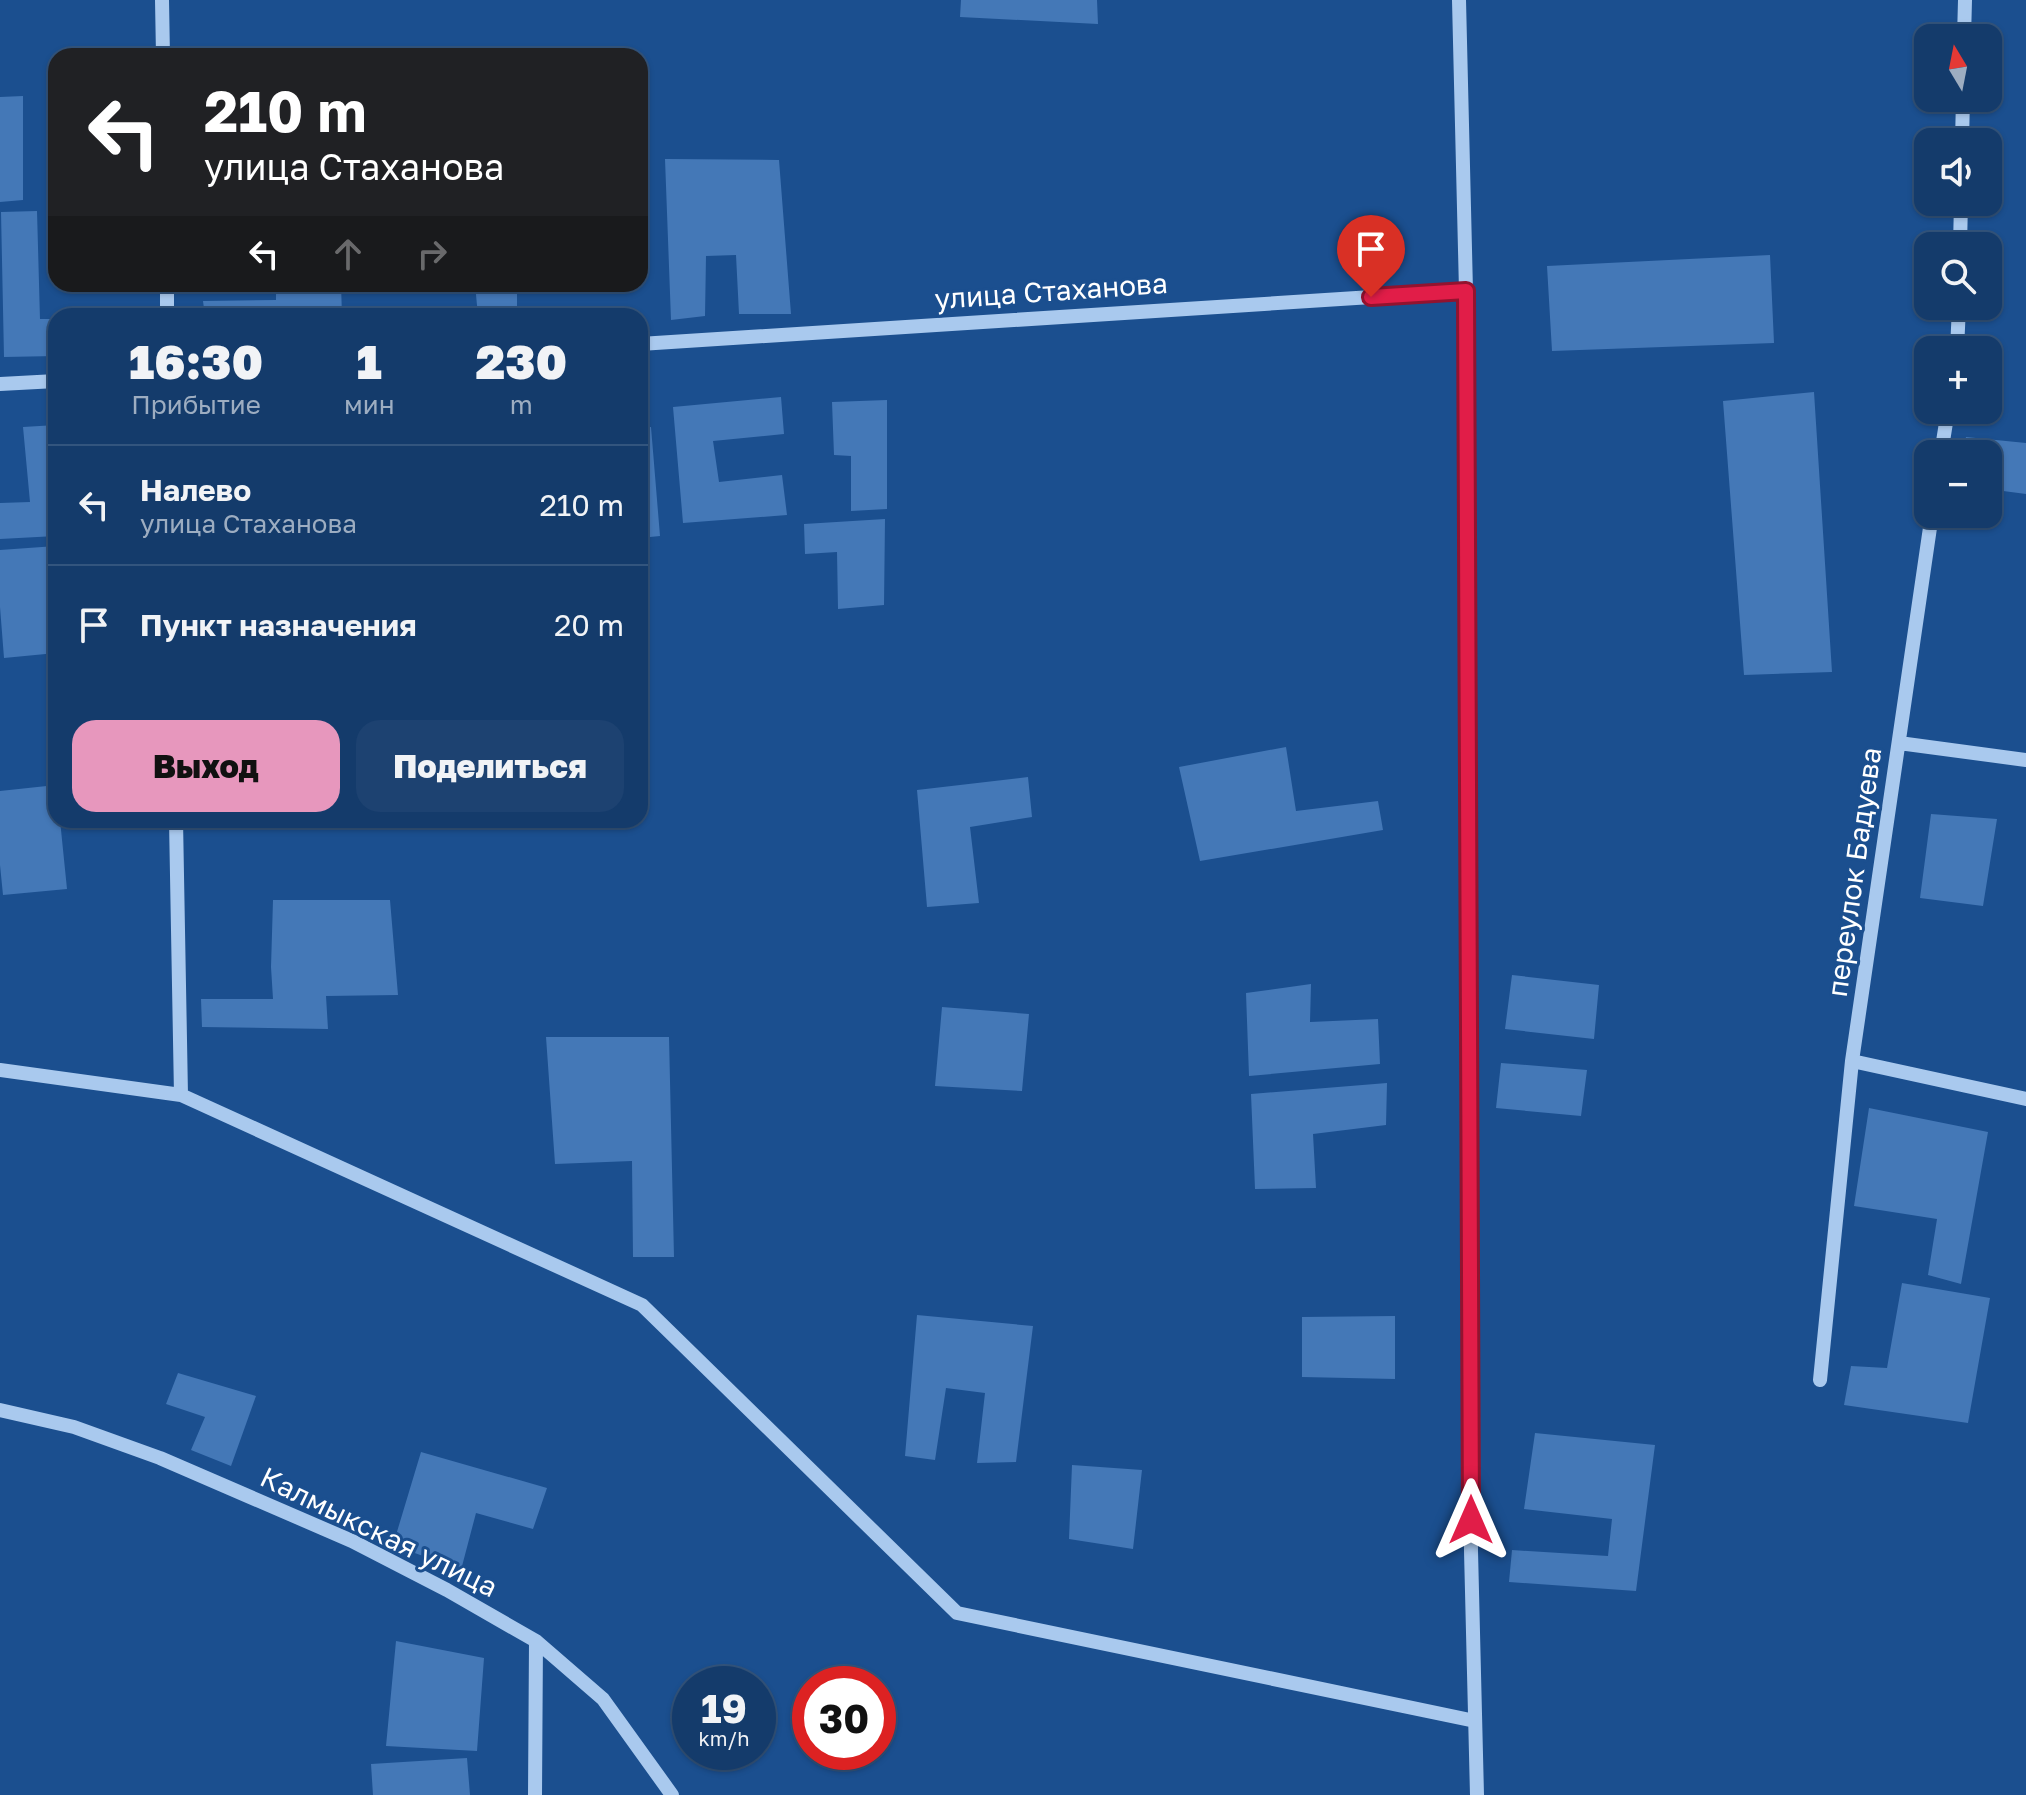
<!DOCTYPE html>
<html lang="ru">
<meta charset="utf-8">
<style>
:root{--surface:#143b6b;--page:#1d4271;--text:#f1f3f6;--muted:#9dadc1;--line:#33557e;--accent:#e797bd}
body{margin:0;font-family:"Golos Text",sans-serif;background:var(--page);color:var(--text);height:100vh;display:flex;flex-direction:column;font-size:30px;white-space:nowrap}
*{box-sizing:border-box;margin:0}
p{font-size:26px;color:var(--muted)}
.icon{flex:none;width:44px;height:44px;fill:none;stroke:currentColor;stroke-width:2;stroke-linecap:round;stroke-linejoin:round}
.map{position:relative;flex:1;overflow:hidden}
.sheet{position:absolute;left:48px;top:308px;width:600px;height:520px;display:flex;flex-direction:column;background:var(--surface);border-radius:24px;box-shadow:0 2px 6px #0004,0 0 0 2px var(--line)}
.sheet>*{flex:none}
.guide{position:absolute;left:48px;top:48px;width:600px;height:244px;border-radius:24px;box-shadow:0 2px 6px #0004,0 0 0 2px var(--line);background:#202124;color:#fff;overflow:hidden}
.needle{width:52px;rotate:350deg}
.controls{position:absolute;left:1914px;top:24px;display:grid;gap:16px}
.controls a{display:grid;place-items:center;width:88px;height:88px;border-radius:16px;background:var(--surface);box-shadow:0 2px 6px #0004,0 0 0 2px var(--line);font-size:40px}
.speed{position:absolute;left:672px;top:1666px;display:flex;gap:16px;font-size:40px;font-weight:700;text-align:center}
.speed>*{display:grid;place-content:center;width:104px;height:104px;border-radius:50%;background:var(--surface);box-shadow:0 2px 6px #0004,0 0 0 2px var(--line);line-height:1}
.speed small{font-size:20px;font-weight:400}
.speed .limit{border:12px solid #d22;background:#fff;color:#111}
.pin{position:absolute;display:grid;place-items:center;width:68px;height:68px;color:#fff;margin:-82px -34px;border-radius:50% 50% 50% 0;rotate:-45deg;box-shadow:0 0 8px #0007}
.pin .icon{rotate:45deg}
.me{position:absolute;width:88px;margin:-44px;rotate:0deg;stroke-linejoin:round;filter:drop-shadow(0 0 6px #0008)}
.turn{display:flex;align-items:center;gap:28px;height:168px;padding:0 24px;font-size:36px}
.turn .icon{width:104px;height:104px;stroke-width:2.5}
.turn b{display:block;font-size:56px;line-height:68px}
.lanes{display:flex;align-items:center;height:76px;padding:0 24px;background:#0003;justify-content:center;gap:40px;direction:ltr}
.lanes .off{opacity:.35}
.eta{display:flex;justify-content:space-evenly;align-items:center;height:136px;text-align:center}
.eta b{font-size:48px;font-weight:800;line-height:56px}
.button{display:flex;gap:16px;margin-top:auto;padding:16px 24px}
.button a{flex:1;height:92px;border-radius:24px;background:var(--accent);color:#111;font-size:32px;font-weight:800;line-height:92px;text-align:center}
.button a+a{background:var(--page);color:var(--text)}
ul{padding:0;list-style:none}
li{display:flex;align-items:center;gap:24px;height:120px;padding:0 24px;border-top:2px solid var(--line)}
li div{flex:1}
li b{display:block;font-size:30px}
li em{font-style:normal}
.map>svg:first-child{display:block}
</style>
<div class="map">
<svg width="2026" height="1795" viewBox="0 0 2026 1795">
<rect width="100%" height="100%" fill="#1b4f8f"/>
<path fill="#4478b7" d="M961,0H1097L1098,24L960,17Z
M23,96V200L0,202V97Z
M665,159L779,160L791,314H739L736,255L706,256L705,316L671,320Z
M37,211L40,319H56V356L4,357L1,212Z
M1770,255L1774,343L1552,351L1547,266Z
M276,284H341L342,316H205L203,301L276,300Z
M475,284H517V316H478Z
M1814,392L1832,672L1744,675L1723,401Z
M781,397L784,434L713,441L719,482L782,475L787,515L683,523L673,407Z
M887,400V509L851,511V456L834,455L832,402Z
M56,425V536L0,539V503L30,502L23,427Z
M651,427L660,536L640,538V428Z
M1966,437L2026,443V494L1988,489V454H1963Z
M885,519L884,605L838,609L837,552L805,554L804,524Z
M56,546V607H52L56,653L4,658L0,607V550Z
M1286,747L1296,811L1378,801L1383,830L1200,861L1179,767Z
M1028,777L1032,817L970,827L979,903L927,907L917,790Z
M56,785V820H60L67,889L3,895L0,865V791Z
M1931,814L1997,819L1983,906L1920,898Z
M273,900H390L398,995L326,996L328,1029L202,1027L201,999H273L271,967Z
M1512,975L1599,985L1594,1039L1505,1029Z
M1311,984L1310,1022L1378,1019L1380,1064L1249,1076L1246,993Z
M942,1007L1029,1014L1022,1091L935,1086Z
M546,1037H669L674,1257H633L632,1161L555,1164Z
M1501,1063L1587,1070L1581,1116L1496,1108Z
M1387,1083L1386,1125L1313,1134L1316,1188L1255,1189L1251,1094Z
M1869,1108L1988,1132L1961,1284L1928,1275L1937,1219L1854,1206Z
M1902,1283L1990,1298L1968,1423L1844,1405L1851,1366L1887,1368Z
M917,1315L1033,1326L1016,1462L977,1463L985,1393L946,1388L935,1460L905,1456Z
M1395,1316V1379L1302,1377V1317Z
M178,1373L256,1396L231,1466L191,1450L205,1417L166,1404Z
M1535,1433L1655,1445L1636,1591L1509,1582L1512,1550L1608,1556L1612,1519L1524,1509Z
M421,1452L547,1488L533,1529L476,1513L461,1570L393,1545Z
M1072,1465L1142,1470L1133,1549L1069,1539Z
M396,1641L484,1658L477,1751L386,1746Z
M467,1758L470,1795H373L371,1764Z"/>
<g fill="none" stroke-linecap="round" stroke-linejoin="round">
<path stroke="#a9c9ee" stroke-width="14" d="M162,0L163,56
M1459,0L1466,291L1471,1551L1477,1795
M1964,38L1965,0
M1962,142L1963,98
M1960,246L1961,202
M167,284V316
M640,344L1466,291
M1957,350L1959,306
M0,384L56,381
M1941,454L1948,410
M1932,514L1852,1061L2026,1099
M1899,743L2026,760
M176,820L181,1095
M0,1070L181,1095L642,1305L957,1613L1475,1721
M1820,1380L1852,1061
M0,1410L74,1427L160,1458L352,1541L447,1590L536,1641L603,1699L672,1795
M535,1795L536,1641"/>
</g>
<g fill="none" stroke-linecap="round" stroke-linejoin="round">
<g stroke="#92132f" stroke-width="20">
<path id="route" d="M1371,297L1466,291L1471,1520"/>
</g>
<use href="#route" stroke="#e11d48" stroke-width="14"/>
</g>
<g text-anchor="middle" stroke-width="6" stroke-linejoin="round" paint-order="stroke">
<g font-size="28" fill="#fff" stroke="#1b4f8f">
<text transform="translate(1051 291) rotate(-4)" y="10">улица Стаханова</text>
<text transform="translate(1854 872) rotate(-82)" y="10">переулок Бадуева</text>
<text transform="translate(379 1532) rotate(26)" y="10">Калмыкская улица</text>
</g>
</g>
</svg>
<div class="controls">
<a><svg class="needle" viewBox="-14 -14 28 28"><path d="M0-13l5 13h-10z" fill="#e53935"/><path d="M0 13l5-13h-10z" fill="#9dadc1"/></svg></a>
<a><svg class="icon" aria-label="sound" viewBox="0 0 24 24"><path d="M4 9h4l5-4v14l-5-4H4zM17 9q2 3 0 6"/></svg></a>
<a><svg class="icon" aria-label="search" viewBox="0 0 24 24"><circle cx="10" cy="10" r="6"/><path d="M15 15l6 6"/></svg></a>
<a>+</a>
<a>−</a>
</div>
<div class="speed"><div>19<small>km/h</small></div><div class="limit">30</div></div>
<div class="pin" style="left:1371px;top:297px;background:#d93025"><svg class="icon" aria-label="arrive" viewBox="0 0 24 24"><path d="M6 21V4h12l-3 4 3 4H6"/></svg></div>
<svg class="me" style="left:1471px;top:1520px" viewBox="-20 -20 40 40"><path d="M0-17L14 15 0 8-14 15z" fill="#e11d48" stroke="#fff" stroke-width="4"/></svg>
<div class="guide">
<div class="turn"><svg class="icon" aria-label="left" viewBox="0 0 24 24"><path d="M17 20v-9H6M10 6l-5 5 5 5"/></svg><div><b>210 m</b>улица Стаханова</div></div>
<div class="lanes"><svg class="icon" aria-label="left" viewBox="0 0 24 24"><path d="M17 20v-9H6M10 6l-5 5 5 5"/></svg><svg class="icon off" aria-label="ahead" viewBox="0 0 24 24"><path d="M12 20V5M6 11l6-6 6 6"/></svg><svg class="icon off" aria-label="right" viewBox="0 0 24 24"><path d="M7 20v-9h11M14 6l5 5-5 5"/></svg></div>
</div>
<section class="sheet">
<div class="eta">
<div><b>16:30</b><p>Прибытие</p></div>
<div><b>1</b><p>мин</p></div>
<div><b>230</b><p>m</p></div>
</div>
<ul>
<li><svg class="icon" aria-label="left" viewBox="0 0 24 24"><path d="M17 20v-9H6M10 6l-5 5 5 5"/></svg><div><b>Налево</b><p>улица Стаханова</p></div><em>210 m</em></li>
<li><svg class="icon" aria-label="arrive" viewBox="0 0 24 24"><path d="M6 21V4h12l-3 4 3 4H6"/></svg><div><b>Пункт назначения</b></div><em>20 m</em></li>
</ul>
<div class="button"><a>Выход</a><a>Поделиться</a></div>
</section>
</div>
